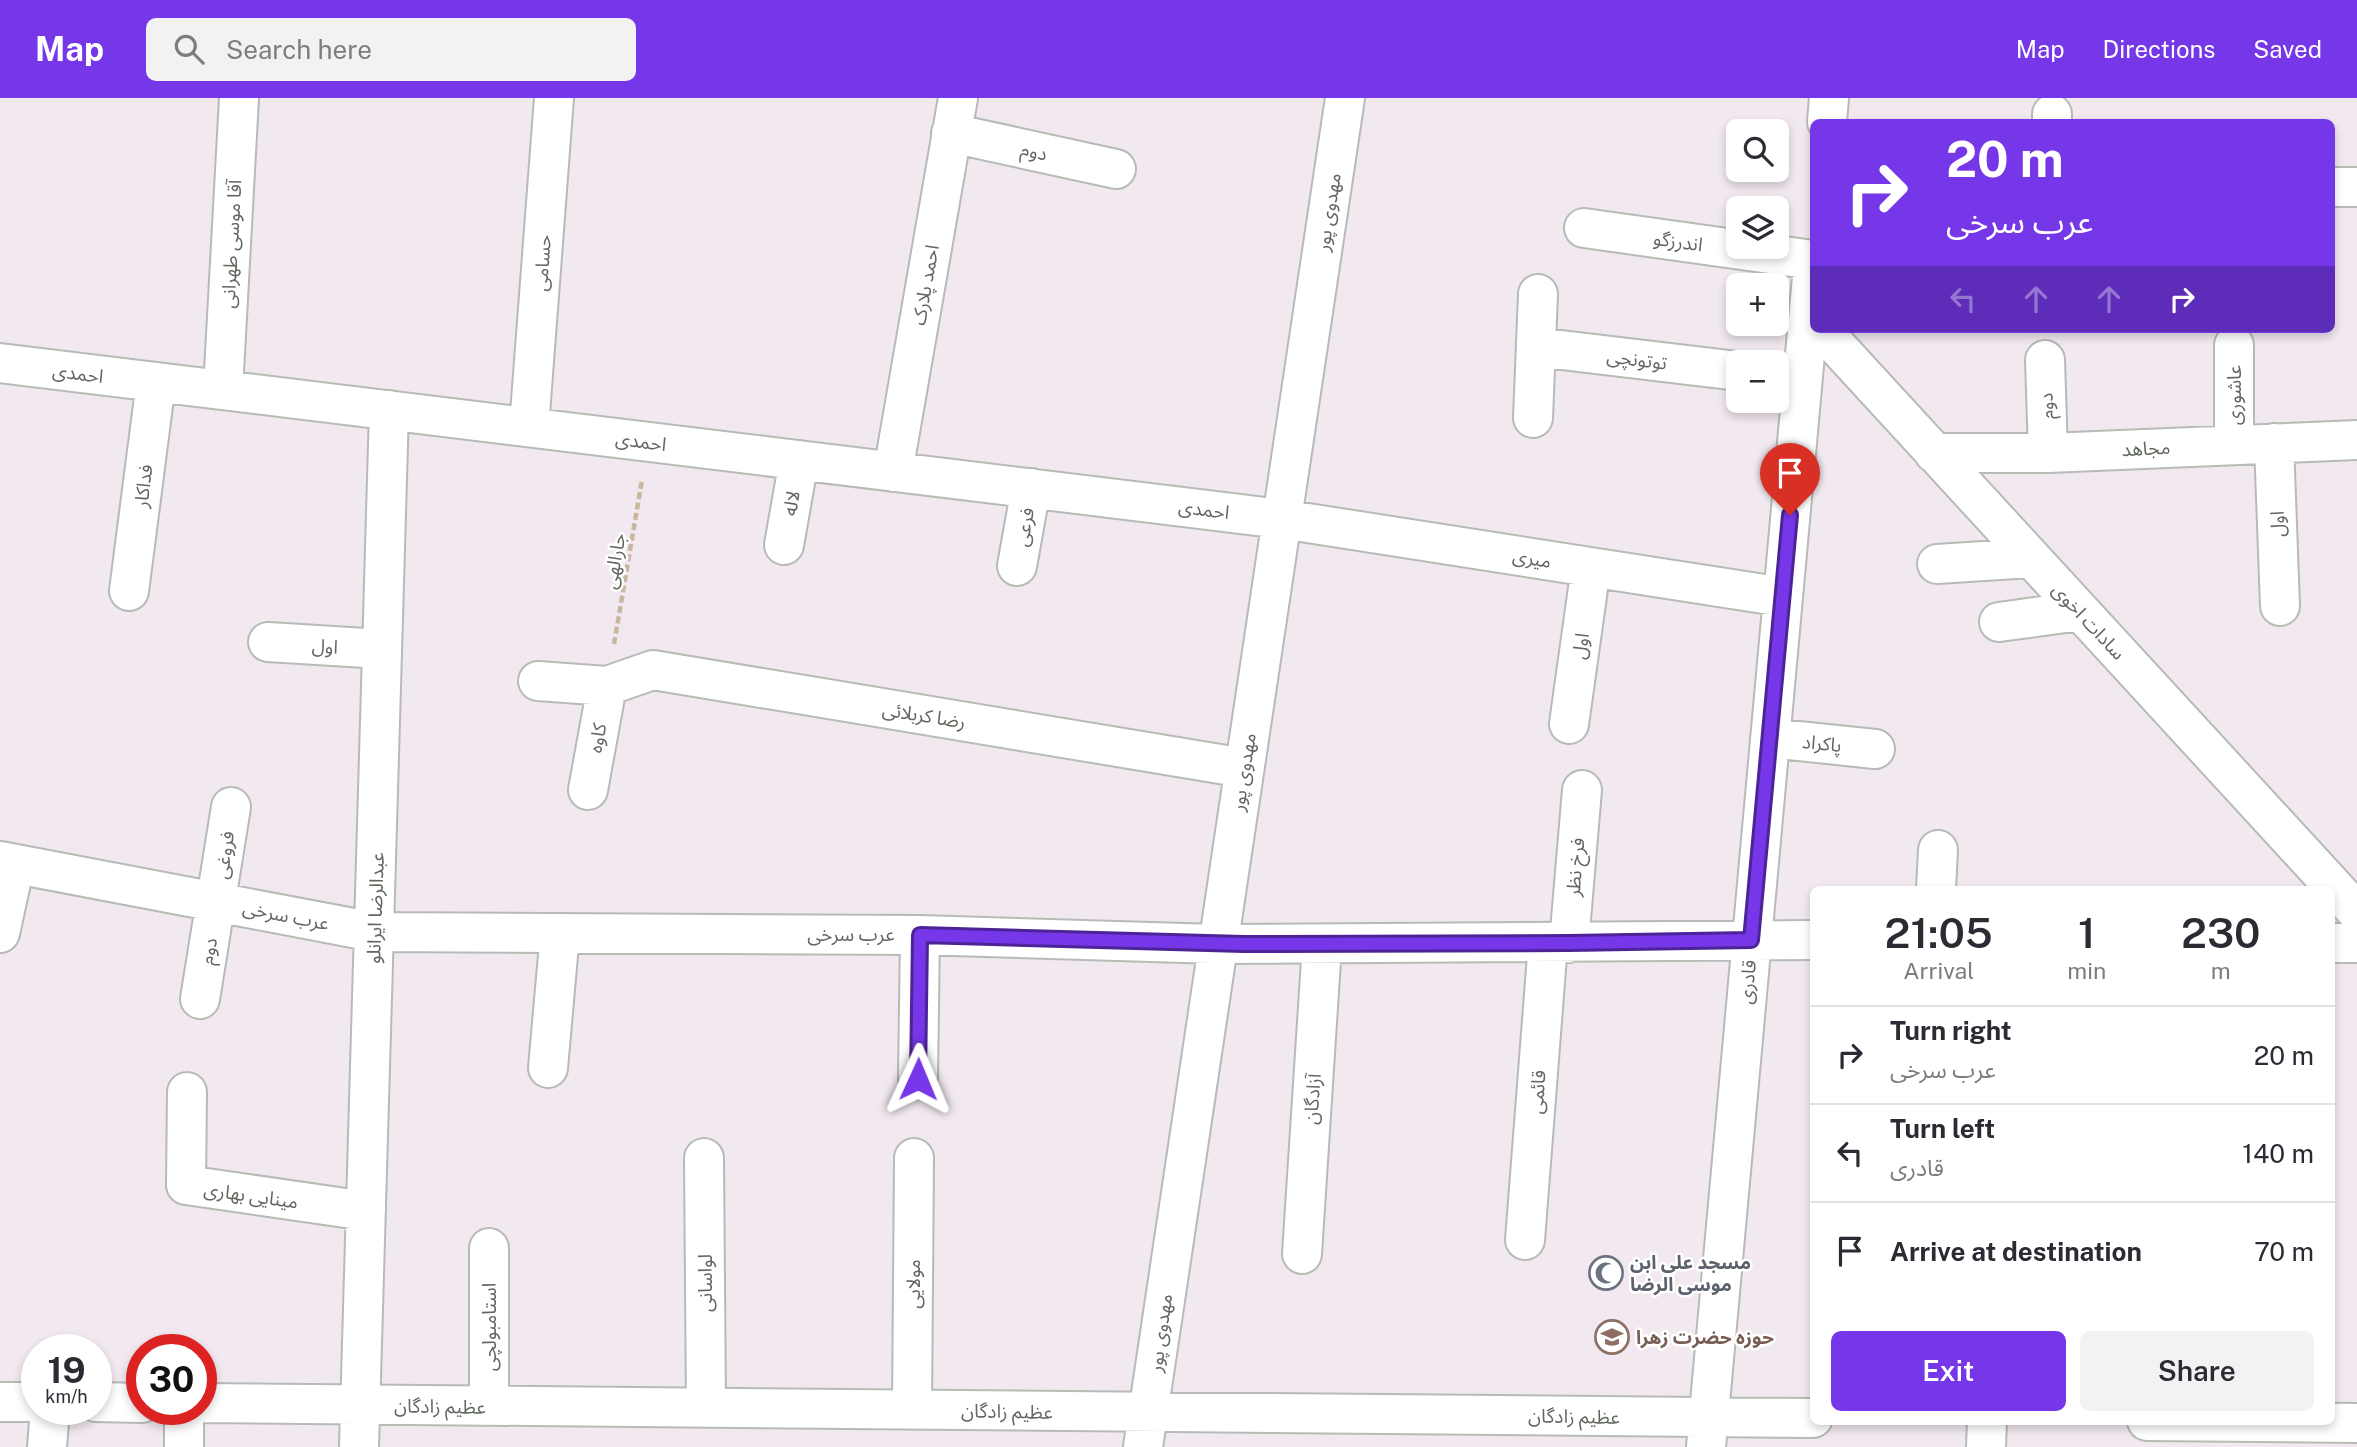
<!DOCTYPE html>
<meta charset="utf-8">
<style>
:root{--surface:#fff;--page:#f2f2f3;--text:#2b2b33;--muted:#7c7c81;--line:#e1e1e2;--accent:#7537e8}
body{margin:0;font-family:"Public Sans","Noto Sans Arabic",sans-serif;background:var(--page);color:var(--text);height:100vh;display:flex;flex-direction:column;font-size:26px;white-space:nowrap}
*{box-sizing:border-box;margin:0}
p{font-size:23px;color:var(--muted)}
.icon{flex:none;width:38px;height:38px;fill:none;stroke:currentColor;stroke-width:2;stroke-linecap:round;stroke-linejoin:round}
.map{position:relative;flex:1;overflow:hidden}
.drawer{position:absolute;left:1810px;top:788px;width:525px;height:539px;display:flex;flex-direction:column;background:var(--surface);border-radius:10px;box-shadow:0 4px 10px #0003}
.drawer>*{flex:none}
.top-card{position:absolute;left:1810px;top:21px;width:525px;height:214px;border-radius:10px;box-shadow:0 4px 10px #0003;background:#7537e8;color:#fff;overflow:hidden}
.buttons{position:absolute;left:1726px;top:21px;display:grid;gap:14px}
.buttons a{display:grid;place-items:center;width:63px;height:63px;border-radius:10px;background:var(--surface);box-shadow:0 4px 10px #0003;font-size:35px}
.speed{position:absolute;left:21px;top:1236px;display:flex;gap:14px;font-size:35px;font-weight:700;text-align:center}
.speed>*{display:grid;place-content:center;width:91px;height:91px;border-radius:50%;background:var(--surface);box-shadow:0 4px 10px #0003;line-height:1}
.speed small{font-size:18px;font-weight:400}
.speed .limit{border:10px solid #d22;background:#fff;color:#111}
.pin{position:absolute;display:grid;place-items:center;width:60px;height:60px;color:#fff;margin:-72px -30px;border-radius:50% 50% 50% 0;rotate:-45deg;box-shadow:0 0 7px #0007}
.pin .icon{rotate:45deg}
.me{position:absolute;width:77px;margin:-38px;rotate:1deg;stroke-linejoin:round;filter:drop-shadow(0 0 5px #0008)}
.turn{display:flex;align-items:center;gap:24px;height:147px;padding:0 21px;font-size:32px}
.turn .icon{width:91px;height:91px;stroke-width:2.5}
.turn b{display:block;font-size:49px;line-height:60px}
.lanes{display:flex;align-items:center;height:66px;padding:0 21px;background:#0003;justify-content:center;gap:35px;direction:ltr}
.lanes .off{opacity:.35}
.eta{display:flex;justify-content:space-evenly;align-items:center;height:119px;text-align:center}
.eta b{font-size:42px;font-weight:600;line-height:49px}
.primary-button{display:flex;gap:14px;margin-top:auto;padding:14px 21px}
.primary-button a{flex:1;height:80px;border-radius:10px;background:var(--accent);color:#fff;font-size:28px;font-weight:600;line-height:80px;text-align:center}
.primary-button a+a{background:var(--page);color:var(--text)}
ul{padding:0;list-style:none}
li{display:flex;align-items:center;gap:21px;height:98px;padding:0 21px;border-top:2px solid var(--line)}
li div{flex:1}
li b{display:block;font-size:26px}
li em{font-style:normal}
header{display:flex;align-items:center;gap:42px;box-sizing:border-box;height:98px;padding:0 35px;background:var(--accent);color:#fff}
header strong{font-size:33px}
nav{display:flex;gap:38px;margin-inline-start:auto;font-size:24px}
.search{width:490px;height:63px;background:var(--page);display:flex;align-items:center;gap:18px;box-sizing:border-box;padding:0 24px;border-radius:10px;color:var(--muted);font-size:26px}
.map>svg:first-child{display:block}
</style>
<header>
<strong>Map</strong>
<div class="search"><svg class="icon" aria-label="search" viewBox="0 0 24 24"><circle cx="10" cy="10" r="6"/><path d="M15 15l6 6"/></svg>Search here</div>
<nav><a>Map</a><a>Directions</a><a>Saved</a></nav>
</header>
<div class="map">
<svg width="2357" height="1349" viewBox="0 0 2357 1349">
<rect width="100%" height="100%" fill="#f1e8f0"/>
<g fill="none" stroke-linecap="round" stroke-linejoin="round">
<g stroke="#b6bcb5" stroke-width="42">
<path id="minor" d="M1827,24L1829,0
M2052,24V16
M951,35L1116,71
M2331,89H2357
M1584,130L1813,162
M1821,231L2357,814
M2234,247V346
M1536,249L1738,273
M2045,262L2048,355
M0,265L1282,421L1783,499
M223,292L239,0
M1533,320L1538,196
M529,329L554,0
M2274,345L2280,508
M1934,355H2048L2357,342
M893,374L958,0
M784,447L799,362
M1937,466L2031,460
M1017,468L1031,390
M129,493L156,284
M1999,524L2080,513
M268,544L382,551
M538,583L607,588L653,572L1244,670
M1569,626L1591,469
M1770,640L1875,651
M588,692L607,588
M0,763L374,834L920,837L1218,846L1813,842
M1936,791L1938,752
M0,835L15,766
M1569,845L1582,692
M2331,845H2357
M200,901L231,709
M548,970L560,835
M918,980L920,837
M187,994L186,1087L366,1113
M704,1060L706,1310
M1525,1142L1548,845
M489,1150V1308
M1302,1156L1322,847
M0,1304H37
M96,1304L142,1305
M201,1305L1813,1320
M912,1312L914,1060
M2147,1323L2357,1325
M47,1349L50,1311
M184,1349V1311
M359,1349L389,312
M1143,1349L1345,0
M1706,1349L1813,168
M1986,1349L1987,1323"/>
</g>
<path stroke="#c8b69f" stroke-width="4.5" stroke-dasharray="7 3.5" stroke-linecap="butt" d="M614,546L642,382"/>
<use href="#minor" stroke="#fff" stroke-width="38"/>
</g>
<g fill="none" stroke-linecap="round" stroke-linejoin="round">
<g stroke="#4c2497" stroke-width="18">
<path id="route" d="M918,981L920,837L1244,846L1569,845L1751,842L1790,417"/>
</g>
<use href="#route" stroke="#7537e8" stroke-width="12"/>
</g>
<defs>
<g id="mosque-ring" transform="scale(1.75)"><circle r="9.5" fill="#fff" stroke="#6b7280" stroke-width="1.5"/><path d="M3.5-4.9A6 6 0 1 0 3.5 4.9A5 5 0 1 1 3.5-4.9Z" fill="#6b7280"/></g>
<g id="university-ring" transform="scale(1.75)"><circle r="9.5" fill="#fff" stroke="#8d6e63" stroke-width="1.5"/><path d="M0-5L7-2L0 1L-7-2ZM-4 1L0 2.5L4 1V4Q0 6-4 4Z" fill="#8d6e63"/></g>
</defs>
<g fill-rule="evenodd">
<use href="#mosque-ring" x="1606" y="1175"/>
<use href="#university-ring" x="1612" y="1239"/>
</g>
<g text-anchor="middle" stroke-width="5" stroke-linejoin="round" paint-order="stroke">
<g font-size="19" fill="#61685f" stroke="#fff">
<text transform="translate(1034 53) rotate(12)" y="7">دوم</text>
<text transform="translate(1328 114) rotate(-81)" y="7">مهدوی پور</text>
<text transform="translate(1678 143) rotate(8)" y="7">اندرزگو</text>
<text transform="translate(231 146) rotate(-87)" y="7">آقا موسی طهرانی</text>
<text transform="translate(542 165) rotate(-86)" y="7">حسامی</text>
<text transform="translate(925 187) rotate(-80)" y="7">احمد پلارک</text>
<text transform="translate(1637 261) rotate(7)" y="7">توتونچی</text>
<text transform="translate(78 275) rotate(7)" y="7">احمدی</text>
<text transform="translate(2234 297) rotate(-90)" y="7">عاشوری</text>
<text transform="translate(2046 308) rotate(-92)" y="7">دوم</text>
<text transform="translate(641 343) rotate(7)" y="7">احمدی</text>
<text transform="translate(2146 350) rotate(-3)" y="7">مجاهد</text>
<text transform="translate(143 388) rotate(-83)" y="7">فداکار</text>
<text transform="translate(791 405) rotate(-80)" y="7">لاله</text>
<text transform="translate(1204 411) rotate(7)" y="7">احمدی</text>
<text transform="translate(2277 426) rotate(-92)" y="7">اول</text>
<text transform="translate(1024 429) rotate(-80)" y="7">فرعی</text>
<text transform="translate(1532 460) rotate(9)" y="7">میری</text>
<text transform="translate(614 463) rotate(-80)" y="7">جارالهی</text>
<text transform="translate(2089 523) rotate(47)" y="7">سادات اخوی</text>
<text transform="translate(325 548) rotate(4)" y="7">اول</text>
<text transform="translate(1580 548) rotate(-82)" y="7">اول</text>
<text transform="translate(924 617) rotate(9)" y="7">رضا کربلائی</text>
<text transform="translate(597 640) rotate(-80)" y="7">کاوه</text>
<text transform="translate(1822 645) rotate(6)" y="7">پاکراد</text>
<text transform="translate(1243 674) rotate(-81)" y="7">مهدوی پور</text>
<text transform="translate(224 757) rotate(-82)" y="7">فروغی</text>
<text transform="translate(1575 769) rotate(-85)" y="7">فرخ نظر</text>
<text transform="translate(375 810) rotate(-88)" y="7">عبدالرضا ایرانلو</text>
<text transform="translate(286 817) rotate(11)" y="7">عرب سرخی</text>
<text x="851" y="843">عرب سرخی</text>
<text transform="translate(208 853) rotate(-80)" y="7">دوم</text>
<text transform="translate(1747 884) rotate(-85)" y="7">قادرى</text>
<text transform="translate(1537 994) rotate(-86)" y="7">قائمی</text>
<text transform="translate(1312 1001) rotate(-86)" y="7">آزادگان</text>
<text transform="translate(251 1097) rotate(8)" y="7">مینایی بهاری</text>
<text transform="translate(705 1185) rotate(-90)" y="7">لواسانی</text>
<text transform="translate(913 1186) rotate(-90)" y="7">مولایی</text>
<text transform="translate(489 1229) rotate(-90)" y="7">استامبولچی</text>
<text transform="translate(1160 1235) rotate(-82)" y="7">مهدوی پور</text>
<text transform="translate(440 1308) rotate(1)" y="7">عظیم زادگان</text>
<text transform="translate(1007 1313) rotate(1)" y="7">عظیم زادگان</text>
<text transform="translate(1574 1318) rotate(1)" y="7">عظیم زادگان</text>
</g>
<g font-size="19" font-weight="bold" fill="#5b616d" stroke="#fff" text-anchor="start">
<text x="1630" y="1171">مسجد علی ابن<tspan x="1630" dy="22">موسی الرضا</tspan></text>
</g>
<g font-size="19" font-weight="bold" fill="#785e54" stroke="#fff" text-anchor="start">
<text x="1636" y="1246">حوزه حضرت زهرا</text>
</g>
</g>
</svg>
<div class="buttons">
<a><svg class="icon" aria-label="search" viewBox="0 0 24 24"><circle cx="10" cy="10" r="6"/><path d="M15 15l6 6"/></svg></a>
<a><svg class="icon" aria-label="layers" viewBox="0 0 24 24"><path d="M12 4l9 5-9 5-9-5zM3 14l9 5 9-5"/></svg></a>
<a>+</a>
<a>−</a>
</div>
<div class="speed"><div>19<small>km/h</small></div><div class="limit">30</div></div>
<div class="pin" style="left:1790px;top:417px;background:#d93025"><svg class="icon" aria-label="arrive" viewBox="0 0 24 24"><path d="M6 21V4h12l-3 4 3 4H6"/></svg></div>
<svg class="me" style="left:918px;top:981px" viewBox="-20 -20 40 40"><path d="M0-17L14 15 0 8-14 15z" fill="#7537e8" stroke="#fff" stroke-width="4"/></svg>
<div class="top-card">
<div class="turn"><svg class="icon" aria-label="right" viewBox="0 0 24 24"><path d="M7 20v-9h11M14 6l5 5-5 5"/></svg><div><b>20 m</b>عرب سرخی</div></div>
<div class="lanes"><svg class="icon off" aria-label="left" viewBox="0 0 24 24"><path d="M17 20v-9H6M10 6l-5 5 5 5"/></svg><svg class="icon off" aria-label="ahead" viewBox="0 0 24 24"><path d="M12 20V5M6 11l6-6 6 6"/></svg><svg class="icon off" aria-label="ahead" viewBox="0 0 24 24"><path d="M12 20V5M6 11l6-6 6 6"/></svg><svg class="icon" aria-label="right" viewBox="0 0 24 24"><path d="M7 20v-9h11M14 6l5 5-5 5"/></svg></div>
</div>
<section class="drawer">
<div class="eta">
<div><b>21:05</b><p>Arrival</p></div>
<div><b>1</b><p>min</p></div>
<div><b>230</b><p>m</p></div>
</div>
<ul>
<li><svg class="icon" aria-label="right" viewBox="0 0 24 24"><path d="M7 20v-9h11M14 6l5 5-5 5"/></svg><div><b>Turn right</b><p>عرب سرخی</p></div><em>20 m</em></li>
<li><svg class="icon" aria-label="left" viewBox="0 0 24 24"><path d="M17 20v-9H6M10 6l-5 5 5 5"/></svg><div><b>Turn left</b><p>قادرى</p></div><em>140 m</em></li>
<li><svg class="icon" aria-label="arrive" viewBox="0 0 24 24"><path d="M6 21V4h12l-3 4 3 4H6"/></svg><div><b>Arrive at destination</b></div><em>70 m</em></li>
</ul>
<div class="primary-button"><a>Exit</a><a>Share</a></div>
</section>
</div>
